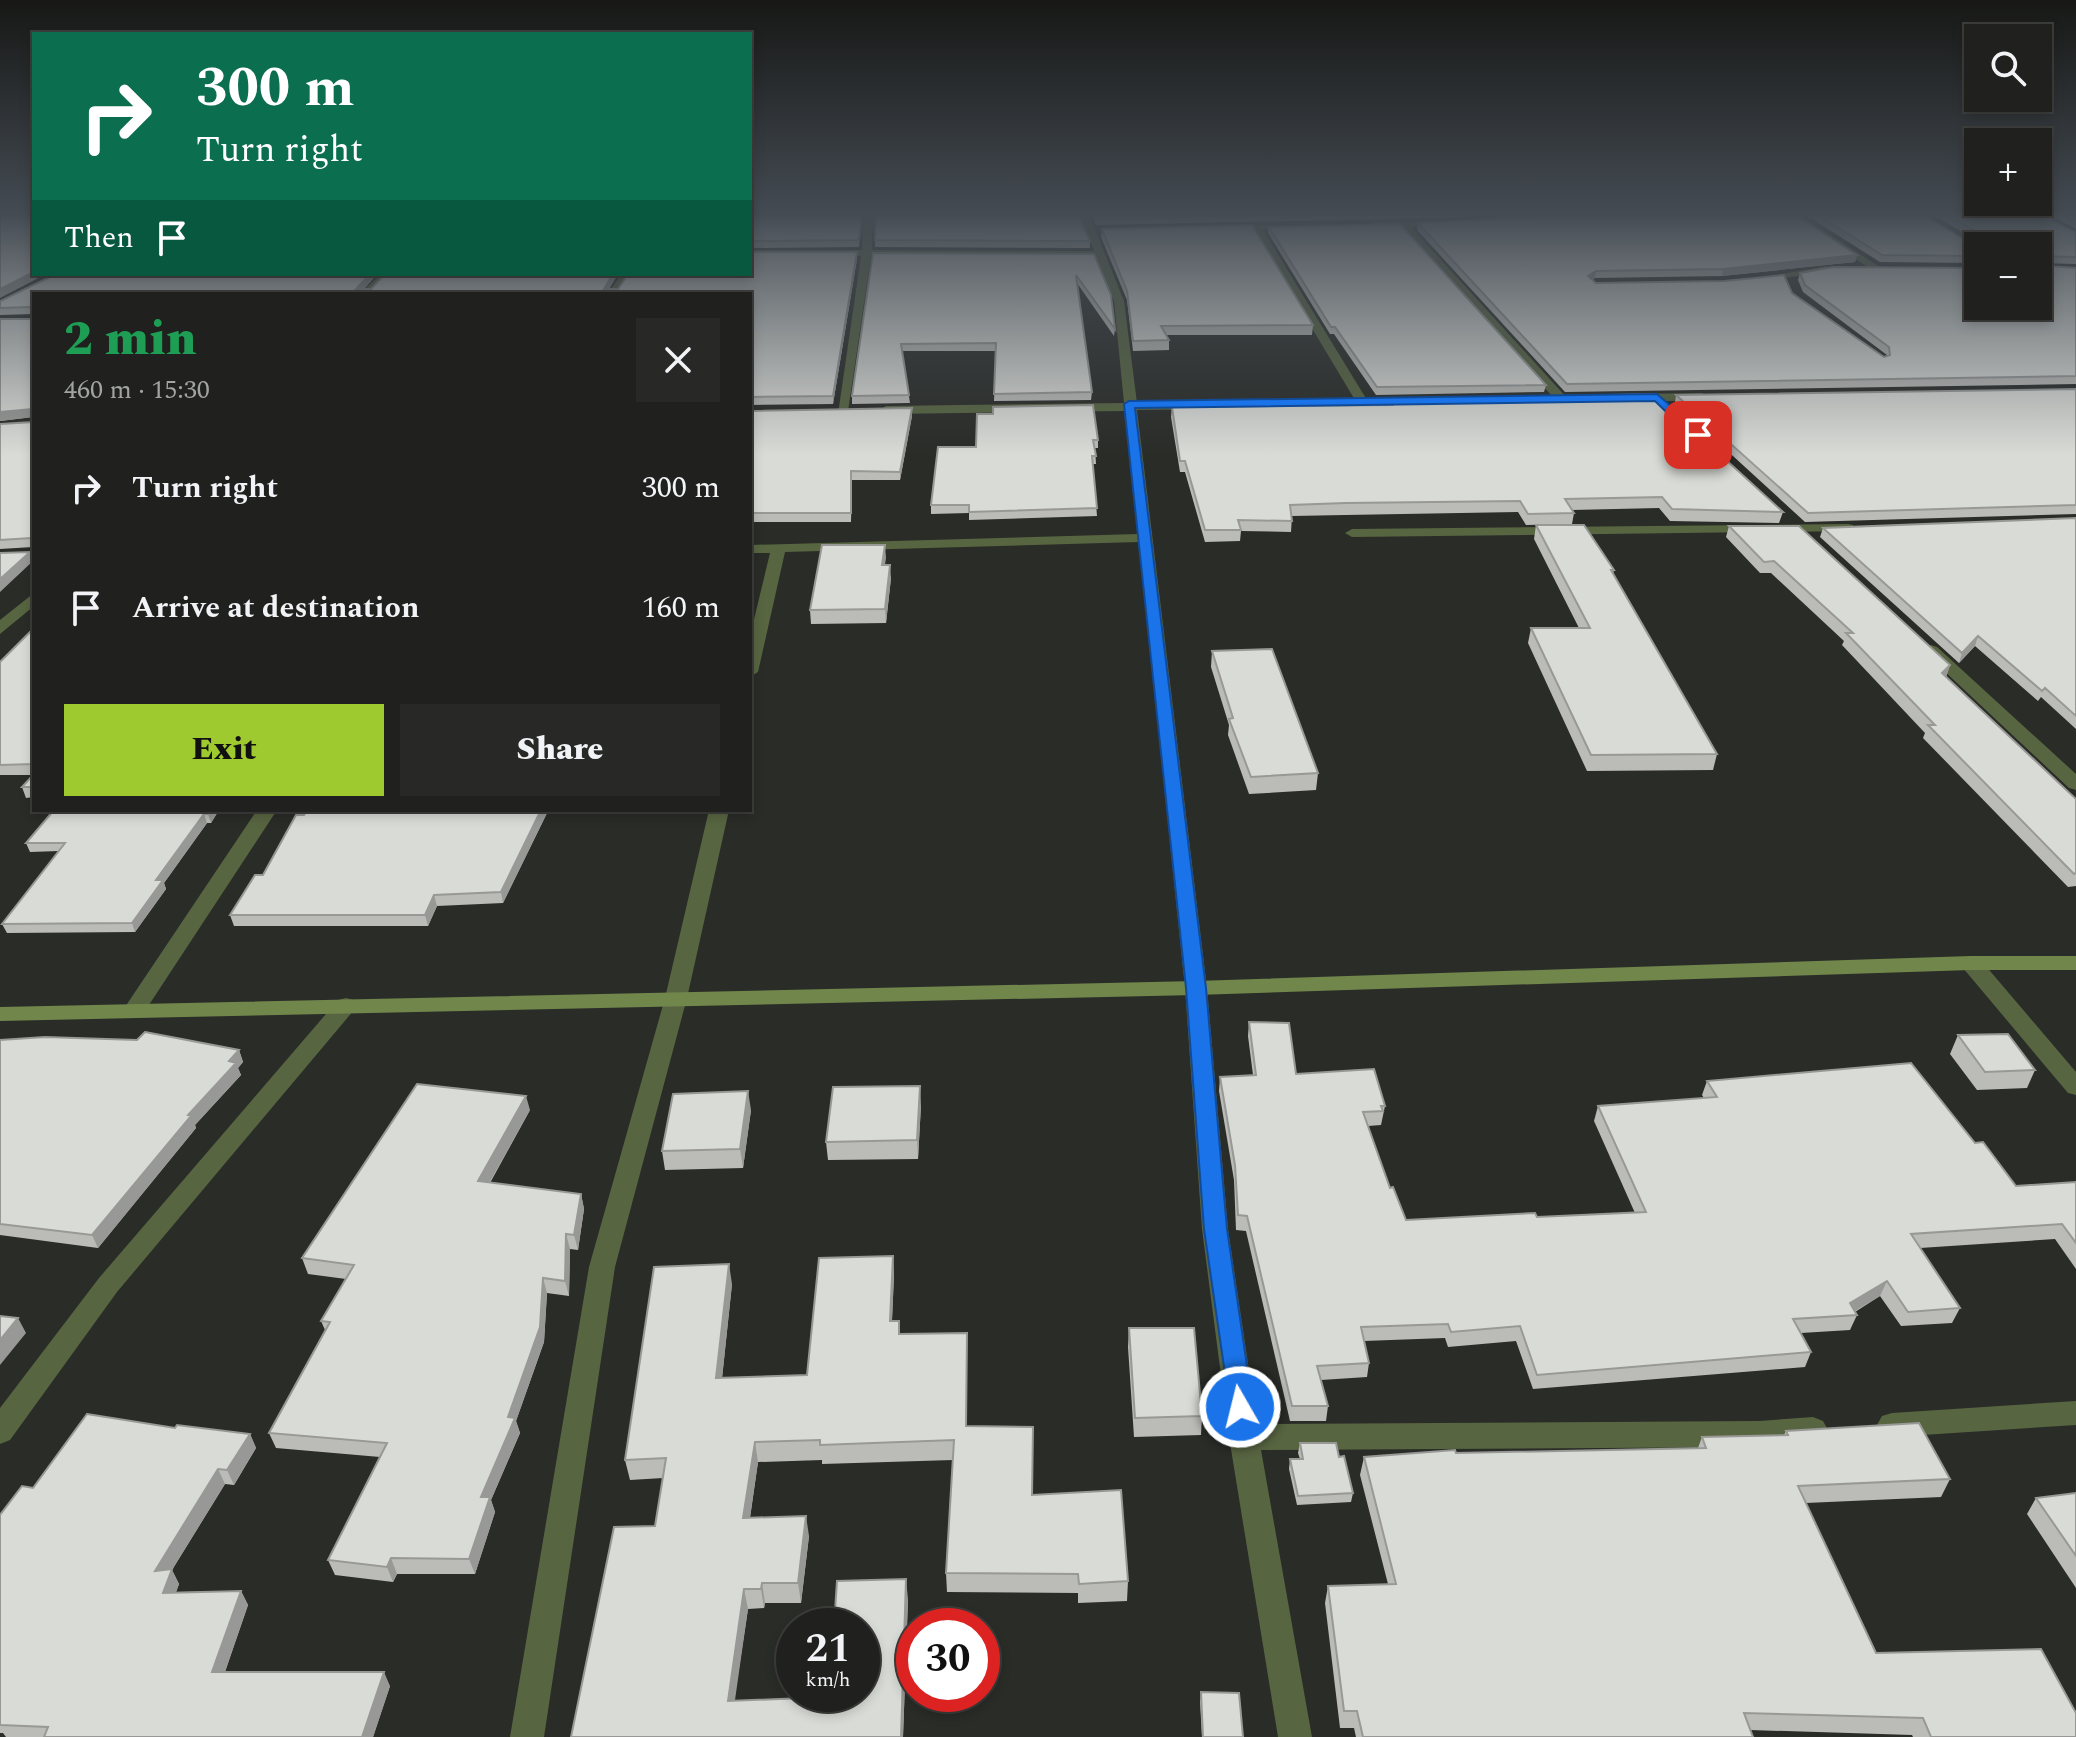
<!DOCTYPE html>
<meta charset="utf-8">
<style>
:root{--surface:#20211e;--page:#282927;--text:#f1f3f6;--muted:#a2a3a4;--line:#3d3e3c;--accent:#9eca2f}
body{margin:0;font-family:Spectral,serif;background:var(--page);color:var(--text);height:100vh;display:flex;flex-direction:column;font-size:30px;white-space:nowrap}
*{box-sizing:border-box;margin:0}
p{font-size:26px;color:var(--muted)}
.icon{flex:none;width:44px;height:44px;fill:none;stroke:currentColor;stroke-width:2;stroke-linecap:round;stroke-linejoin:round}
.map{position:relative;flex:1;overflow:hidden}
.side{position:absolute;left:32px;top:292px;width:720px;height:520px;display:flex;flex-direction:column;background:var(--surface);border-radius:0px;box-shadow:0 4px 12px #0003,0 0 0 2px var(--line)}
.side>*{flex:none}
.hud{position:absolute;left:32px;top:32px;width:720px;height:244px;border-radius:0px;box-shadow:0 4px 12px #0003,0 0 0 2px var(--line);background:#0b6e4f;color:#fff;overflow:hidden}
.tools{position:absolute;left:1964px;top:24px;display:grid;gap:16px}
.tools a{display:grid;place-items:center;width:88px;height:88px;border-radius:0px;background:var(--surface);box-shadow:0 4px 12px #0003,0 0 0 2px var(--line);font-size:40px}
.speed{position:absolute;left:776px;top:1608px;display:flex;gap:16px;font-size:40px;font-weight:700;text-align:center}
.speed>*{display:grid;place-content:center;width:104px;height:104px;border-radius:50%;background:var(--surface);box-shadow:0 4px 12px #0003,0 0 0 2px var(--line);line-height:1}
.speed small{font-size:20px;font-weight:400}
.speed .limit{border:12px solid #d22;background:#fff;color:#111}
.pin{position:absolute;display:grid;place-items:center;width:68px;height:68px;color:#fff;margin:-34px;border-radius:16px;box-shadow:0 4px 12px #0006}
.me{position:absolute;width:88px;margin:-44px;rotate:352deg;stroke-linejoin:round;filter:drop-shadow(0 0 6px #0008)}
.turn{display:flex;align-items:center;gap:28px;height:168px;padding:0 32px;font-size:36px}
.turn .icon{width:104px;height:104px;stroke-width:2.5}
.turn b{display:block;font-size:56px;line-height:68px}
.then{display:flex;align-items:center;height:76px;padding:0 32px;background:#0003;gap:16px;font-size:30px}
.round{display:grid;place-items:center;flex:none;width:84px;height:84px;border-radius:0px;background:var(--page)}
.overview{display:flex;align-items:center;justify-content:space-between;height:136px;padding:0 32px}
h1{font-size:48px;font-weight:800;line-height:60px;color:#1e9e55}
.primary-button{display:flex;gap:16px;margin-top:auto;padding:16px 32px}
.primary-button a{flex:1;height:92px;border-radius:0px;background:var(--accent);color:#111;font-size:32px;font-weight:800;line-height:92px;text-align:center}
.primary-button a+a{background:var(--page);color:var(--text)}
ul{padding:0;list-style:none}
li{display:flex;align-items:center;gap:24px;height:120px;padding:0 32px}
li div{flex:1}
li b{display:block;font-size:30px}
li em{font-style:normal}
.map>svg:first-child{display:block}
</style>
<div class="map">
<svg width="2076" height="1737" viewBox="0 0 2076 1737">
<rect width="100%" height="100%" fill="#2a2c28"/>
<g fill="none" stroke-linecap="round" stroke-linejoin="round">
<path fill="#586541" fill-rule="evenodd" d="M11,212H23L0,224V217Z
M863,212H873L872,250L1094,251L1078,212H1088L1124,301L1137,403L1355,400L1253,230L1221,228L1226,225H1297L1294,230H1263L1367,400L1414,399L1420,403L1414,407L1137,410L1207,988L1228,1229L1257,1424L1759,1421L1813,1417L1823,1421L1828,1430L1823,1439L1759,1447L1261,1450L1312,1737H1278L1229,1437L1202,1229L1185,988L1139,542L785,552L758,672L750,677V636L770,553H750V545L1138,534L1125,411L886,414L880,410L886,406L1124,403L1114,301L1096,257L871,256L848,411L838,414L861,256H750V250H862Z
M1472,212H1491L1518,219L1513,222Z
M1785,212H1796L1881,268L1872,270Z
M1445,221L1442,226L1411,227L1567,398V404H1559L1401,227L1374,228L1369,225L1374,222Z
M1826,266L1830,271L1759,282L1754,279Z
M381,274H392L371,294H360Z
M622,274H632L617,294H607Z
M1634,394L1702,393L1708,397L1702,401H1630L1628,398Z
M1848,524L1853,525V531L1352,537L1345,533L1352,529Z
M34,593V606L0,634V620Z
M1931,645L1937,647L2076,774V790L2069,788L1925,653L1923,650Z
M257,810H277L141,1017H125L122,1012L125,1007Z
M709,810H729L687,998L615,1267L544,1737H510L589,1267L665,998Z
M1971,956L1979,958L2076,1072V1095L2068,1093L1963,968L1960,963L1963,958Z
M346,998L354,1000L357,1005L354,1010L117,1292L10,1440L0,1444V1408L99,1278L338,1000Z
M2076,1401V1425L1892,1437L1882,1434L1877,1425L1882,1416L1892,1413Z"/>
<path fill="#71864b" fill-rule="evenodd" d="M1971,956H2076V970H1971L1196,995L0,1021V1007L1196,981Z"/>
</g>
<path fill="#bbbcb8" d="M750,212H863L859,247L750,248Z
M1091,212H1566L1432,218L1096,225Z
M1801,212H1918L1976,246L1982,243L1928,212H2034L2076,232V264L2038,263L1978,246V263L1880,262Z
M2043,212H2076V229Z
M1418,223L1857,255L1855,262L1722,276L1595,278L1592,280L1596,283L1792,293L1884,357L1887,356V355L1803,292L1798,280L1800,273L2076,268V384L1565,392L1417,230Z
M1269,227L1546,385L1544,392L1376,395L1334,334H1330L1268,233Z
M1102,229L1313,325L1312,335H1166L1169,340V350L1133,351L1127,300L1101,237Z
M875,240L1090,241V248L875,247Z
M750,252H857V259L833,404L750,405V294H34V549L33,547L0,549V424L33,422L32,417L0,421V319H32L33,314L0,315V301L56,274H377L364,289H371L385,274H618L609,289H618L628,274H750Z
M873,253L1094,254L1115,329L1114,336L1077,283L1092,392L1091,400L994,401L996,351H902L910,403L852,404V396Z
M2076,389V514L1805,522L1675,403L1676,395Z
M1388,400L1783,512L1779,523L1670,521L1659,508L1572,510L1574,513L1572,524L1526,525L1518,512L1345,515L1292,516L1291,532L1241,531L1240,541L1205,542L1185,472H1180L1171,417L1172,407L1387,405Z
M912,408V416L900,480H852L851,522H754L750,537V411Z
M1098,440V448H1095L1096,464H1093L1097,516L969,520V513L931,514V505L976,447Z
M2076,518V729L2041,697L2038,701L1975,646L1959,663L1820,537L1823,528Z
M1536,525L1614,570L1613,574L1717,754L1713,770L1587,771L1528,643L1531,628H1579L1534,539Z
M1729,526L1950,665L1946,677L2076,799V886L2068,887L1923,738L1925,733L1842,645L1844,641L1771,573H1760L1726,537Z
M885,545V565L891,578L886,623L811,624L810,610Z
M34,628V797L26,798L22,787L33,775H0V662Z
M1212,651L1318,773L1316,790L1249,794L1228,735L1229,725L1211,667Z
M219,810L211,823H207L164,883L166,889L135,932L7,933L2,924L59,851L30,852L26,843Z
M307,810H580V811H548L503,903L437,906L428,926H234L230,915L263,875Z
M1249,1022L1296,1074L1385,1106L1381,1125L1368,1126L1390,1188L1406,1220L1537,1217L1635,1213L1594,1121L1598,1106L1704,1098L1702,1095L1707,1081L1975,1143L2016,1186L2076,1182V1269L2055,1239L1920,1248L1960,1308L1952,1323L1901,1326L1880,1296L1855,1312L1857,1315L1850,1330L1801,1333L1811,1352L1805,1367L1533,1389L1516,1341L1448,1347L1445,1338L1364,1341L1369,1363L1367,1377L1321,1380L1328,1406L1326,1421H1290L1246,1231L1236,1230L1234,1180L1219,1091L1220,1077L1253,1075L1248,1036Z
M1958,1035L2035,1070L2027,1088L1977,1090L1950,1054Z
M0,1040L239,1050L243,1062L238,1068L241,1075L195,1125L196,1128L98,1248L0,1235Z
M921,1105L918,1159L828,1160L826,1142Z
M530,1110L490,1183L581,1194L584,1209L578,1250L570,1249L569,1296L547,1293L544,1342L516,1421L520,1433L491,1500L495,1512L475,1574H397L393,1582L335,1575L328,1560L380,1457L276,1448L269,1433L325,1330L321,1321L346,1279L308,1274L302,1258Z
M751,1110L743,1168L665,1170L662,1151Z
M893,1256L894,1275L892,1321H899L900,1334L967,1333V1426L1033,1495L1128,1581L1127,1601L1078,1603V1593L947,1592L946,1573L953,1460L822,1464V1460L758,1462L750,1518L809,1536L801,1603H765L764,1608L748,1609L734,1701L828,1697L908,1599L903,1737H571L655,1526L663,1478L630,1480L625,1460L732,1284L722,1378L807,1375Z
M1129,1328L1202,1416L1201,1435L1134,1437L1128,1347Z
M175,1428L250,1434L256,1448L234,1485L225,1484L172,1570L179,1584L176,1592L241,1591L248,1605L225,1672L390,1686L373,1737H6L3,1733H0V1515L33,1488Z
M1786,1431L1950,1479L1941,1497L1806,1503L1876,1653L2076,1737H1913L1912,1735L1750,1730L1753,1737H1356L1354,1728H1340L1325,1603L1328,1586L1388,1584L1360,1475L1364,1457L1698,1448L1702,1437L1784,1435Z
M1300,1443L1339,1457L1353,1493L1351,1502L1297,1505L1289,1469L1290,1459H1300L1298,1453Z
M2076,1493V1588L2027,1514L2036,1498Z
M1201,1692L1243,1737H1202L1200,1702Z"/>
<path fill="#989996" d="M857,252V259L833,404V396Z
M1857,255L1855,262L1722,276L1723,269Z
M1596,271L1595,278L1587,283L1588,276Z
M34,272V274H46L0,298V289Z
M370,274H377L360,294L356,289Z
M613,274H618L606,294L604,289Z
M912,408V416L900,480V472Z
M31,409L34,417L0,421V412Z
M753,513L754,522L750,537V525Z
M885,545L886,558L883,578L882,565Z
M30,552L33,561L0,592V579Z
M890,565L891,578L886,623L885,609Z
M1978,636L1975,646L1959,663L1962,653Z
M1950,665L1946,677L1942,673Z
M211,810H219L211,823L208,814Z
M541,810H548V811L503,903L501,892Z
M204,814L207,823L164,883L166,889L135,932L132,923L156,880Z
M434,895L437,906L428,926L425,915Z
M239,1050L243,1062L238,1068L241,1075L195,1125L196,1128L98,1248L92,1235Z
M920,1086L921,1105L918,1159L917,1140Z
M748,1091L751,1110L743,1168L740,1149Z
M526,1096L530,1110L482,1196L478,1181Z
M581,1194L584,1209L578,1250L574,1235Z
M566,1234L570,1249L569,1296L565,1281Z
M893,1256L894,1275L891,1341L890,1321Z
M729,1264L732,1284L720,1398L716,1378Z
M543,1278L547,1293L544,1342L516,1421L520,1433L491,1500L495,1512L475,1574L469,1559L481,1497L508,1417Z
M1887,1281L1880,1296L1848,1315L1850,1303Z
M18,1318L26,1333L0,1365V1340Z
M250,1434L256,1448L234,1485L227,1470Z
M755,1442L758,1462L747,1538L743,1518Z
M218,1469L225,1484L172,1570L179,1584L171,1607L163,1593L155,1571Z
M806,1516L809,1536L801,1603L798,1583Z
M391,1558L397,1574L393,1582L387,1567Z
M906,1579L908,1599L903,1737H901Z
M762,1583L765,1603L764,1608L761,1589Z
M744,1589L748,1609L732,1721L728,1701Z
M241,1591L248,1605L220,1686L212,1672Z
M384,1672L390,1686L373,1737H362Z"/>
<path fill="#d9dbd6" stroke="#989996" stroke-width="2" d="M34,212V272L0,289V215L34,214Z
M750,212H862L859,240L750,241Z
M876,212H1077L1090,241L875,240Z
M1093,212H1423L1096,219Z
M1623,212H1791L1857,255L1723,269L1596,271L1588,276L1596,283L1724,281L1784,275L1792,293L1884,357L1890,355L1889,347L1805,285L1800,273L1833,267L1978,268V306H2038V265L2076,268V376L1567,384L1418,223Z
M1813,212H1918L1976,246L1987,240L1986,237L1941,212H2034L2076,232V257L2040,256L2038,263V246H1978V256L1882,255Z
M2057,212H2076V221Z
M1400,224L1546,385L1377,387L1335,327H1331L1269,227Z
M1252,225L1313,325L1161,326L1169,340L1133,341L1127,291L1102,229Z
M750,252H857L833,396L750,397V294H34V309L31,307L0,308V301L56,274H370L356,289H371L385,274H613L604,289H618L628,274H750Z
M873,253L1094,254L1111,295L1115,329L1076,275L1092,392L994,394L996,343L901,344L909,395L852,396Z
M34,311V548L31,538L0,540V424L33,422L31,409L0,412V319H32Z
M2076,389V505L1808,513L1676,395Z
M1654,394L1783,512L1672,509L1662,497L1565,499L1574,513L1528,514L1520,501L1346,503L1290,505L1292,521L1238,520L1241,530H1205L1185,461H1180L1172,407L1392,405L1388,400Z
M1093,405L1098,440H1093L1096,456H1092L1097,508L969,512V505H931L938,447H976L977,414H993V407Z
M912,408L900,472L851,471V513H753L750,525V411Z
M2076,518V716L2045,688L2042,691L1978,636L1962,653L1823,528Z
M1536,525H1584L1614,570H1611L1717,754L1591,755L1531,628H1590Z
M1729,526H1799L1950,665L1942,673L2076,799V873L2074,874L1928,725H1935L1846,633H1853L1774,561L1764,562Z
M822,545H885L882,565H890L885,609L810,610Z
M30,552L0,579V553Z
M34,628V764L0,765V662Z
M1272,649L1318,773L1251,777L1229,719L1233,718L1212,651Z
M34,774V787H22Z
M54,810H211L208,814H204L156,880H163L132,923L2,924L65,843H26Z
M307,810H541L501,892L434,895L425,915H230L255,875H263L296,815H304Z
M1249,1022L1289,1023L1296,1074L1374,1069L1385,1106H1381L1383,1111L1363,1112L1390,1188L1393,1187L1406,1220L1535,1213L1537,1217L1646,1212L1598,1106L1717,1097L1707,1081L1911,1063L1975,1143L1983,1142L2016,1186L2076,1182V1243L2062,1224L1911,1234L1960,1308L1908,1312L1887,1281L1850,1303L1857,1315L1793,1319L1811,1352L1537,1375L1520,1326L1451,1332L1448,1324L1361,1327L1369,1363L1317,1366L1328,1406H1292L1247,1216L1238,1215L1235,1165L1220,1077L1256,1075Z
M145,1032L239,1050L229,1061L236,1063L188,1115L191,1116L92,1235L0,1224V1040L45,1037L137,1040Z
M2008,1034L2035,1070L1985,1072L1958,1035Z
M417,1084L526,1096L478,1181L581,1194L574,1235L566,1234L565,1281L543,1278L540,1327L508,1417L515,1418L481,1497H490L469,1559L391,1558L387,1567L328,1560L387,1443L269,1433L330,1322L321,1321L354,1265L302,1258Z
M920,1086L917,1140L826,1142L833,1087Z
M748,1091L740,1149L662,1151L673,1094Z
M893,1256L890,1321H899V1334L967,1333L966,1426L1033,1427L1032,1495L1121,1490L1128,1581L1079,1584L1078,1574L946,1573L954,1440L820,1445V1440L755,1442L743,1518L806,1516L798,1583H762L761,1589H744L728,1701L828,1697V1694H862V1626H834L837,1581L906,1579L901,1737H571L614,1527L655,1526L666,1458L625,1460L654,1267L729,1264L716,1378L807,1375L819,1258Z
M0,1316L18,1318L0,1340Z
M1129,1328H1194L1202,1416L1135,1418Z
M87,1414L175,1428L177,1425L250,1434L227,1470L218,1469L155,1571L172,1569L163,1593L241,1591L212,1672H384L362,1737H44L48,1727L0,1725V1515L22,1486L33,1488Z
M1919,1423L1950,1479L1798,1486L1876,1653L2041,1649L2076,1713V1737H1931L1923,1718L1744,1713L1753,1737H1363L1357,1711H1344L1328,1586L1396,1584L1364,1457L1455,1450L1456,1453L1706,1448L1702,1437L1788,1435L1786,1431Z
M1300,1443H1336L1339,1457L1344,1456L1353,1493L1298,1496L1290,1459H1303Z
M2076,1493V1556L2036,1498Z
M1201,1692L1239,1693L1243,1737H1203Z"/>
<linearGradient id="sky" x2="0" y2="1"><stop stop-color="#171816"/><stop offset="0.47" stop-color="#444b53"/><stop offset="1" stop-color="#444b53" stop-opacity="0"/></linearGradient>
<rect width="2076" height="455" fill="url(#sky)"/>
<path fill="#1a73e8" stroke="#114b97" stroke-width="2" d="M1657,394L1702,433V438H1693L1655,401L1135,408L1206,988L1227,1229L1253,1407L1249,1415L1240,1418L1231,1415L1204,1229L1186,988L1124,404L1129,401Z"/>
</svg>
<div class="tools">
<a><svg class="icon" aria-label="search" viewBox="0 0 24 24"><circle cx="10" cy="10" r="6"/><path d="M15 15l6 6"/></svg></a>
<a>+</a>
<a>−</a>
</div>
<div class="speed"><div>21<small>km/h</small></div><div class="limit">30</div></div>
<div class="pin" style="left:1698px;top:435px;background:#d93025"><svg class="icon" aria-label="arrive" viewBox="0 0 24 24"><path d="M6 21V4h12l-3 4 3 4H6"/></svg></div>
<svg class="me" style="left:1240px;top:1407px" viewBox="-20 -20 40 40"><circle r="17" fill="#1a73e8" stroke="#fff" stroke-width="3"/><path d="M0-11L8 9 0 5-8 9z" fill="#fff"/></svg>
<div class="hud">
<div class="turn"><svg class="icon" aria-label="right" viewBox="0 0 24 24"><path d="M7 20v-9h11M14 6l5 5-5 5"/></svg><div><b>300 m</b>Turn right</div></div>
<div class="then">Then<svg class="icon" aria-label="arrive" viewBox="0 0 24 24"><path d="M6 21V4h12l-3 4 3 4H6"/></svg></div>
</div>
<section class="side">
<div class="overview"><div><h1>2 min</h1><p>460 m · 15:30</p></div><a class="round"><svg class="icon" aria-label="close" viewBox="0 0 24 24"><path d="M6 6l12 12M18 6L6 18"/></svg></a></div>
<ul>
<li><svg class="icon" aria-label="right" viewBox="0 0 24 24"><path d="M7 20v-9h11M14 6l5 5-5 5"/></svg><div><b>Turn right</b></div><em>300 m</em></li>
<li><svg class="icon" aria-label="arrive" viewBox="0 0 24 24"><path d="M6 21V4h12l-3 4 3 4H6"/></svg><div><b>Arrive at destination</b></div><em>160 m</em></li>
</ul>
<div class="primary-button"><a>Exit</a><a>Share</a></div>
</section>
</div>
